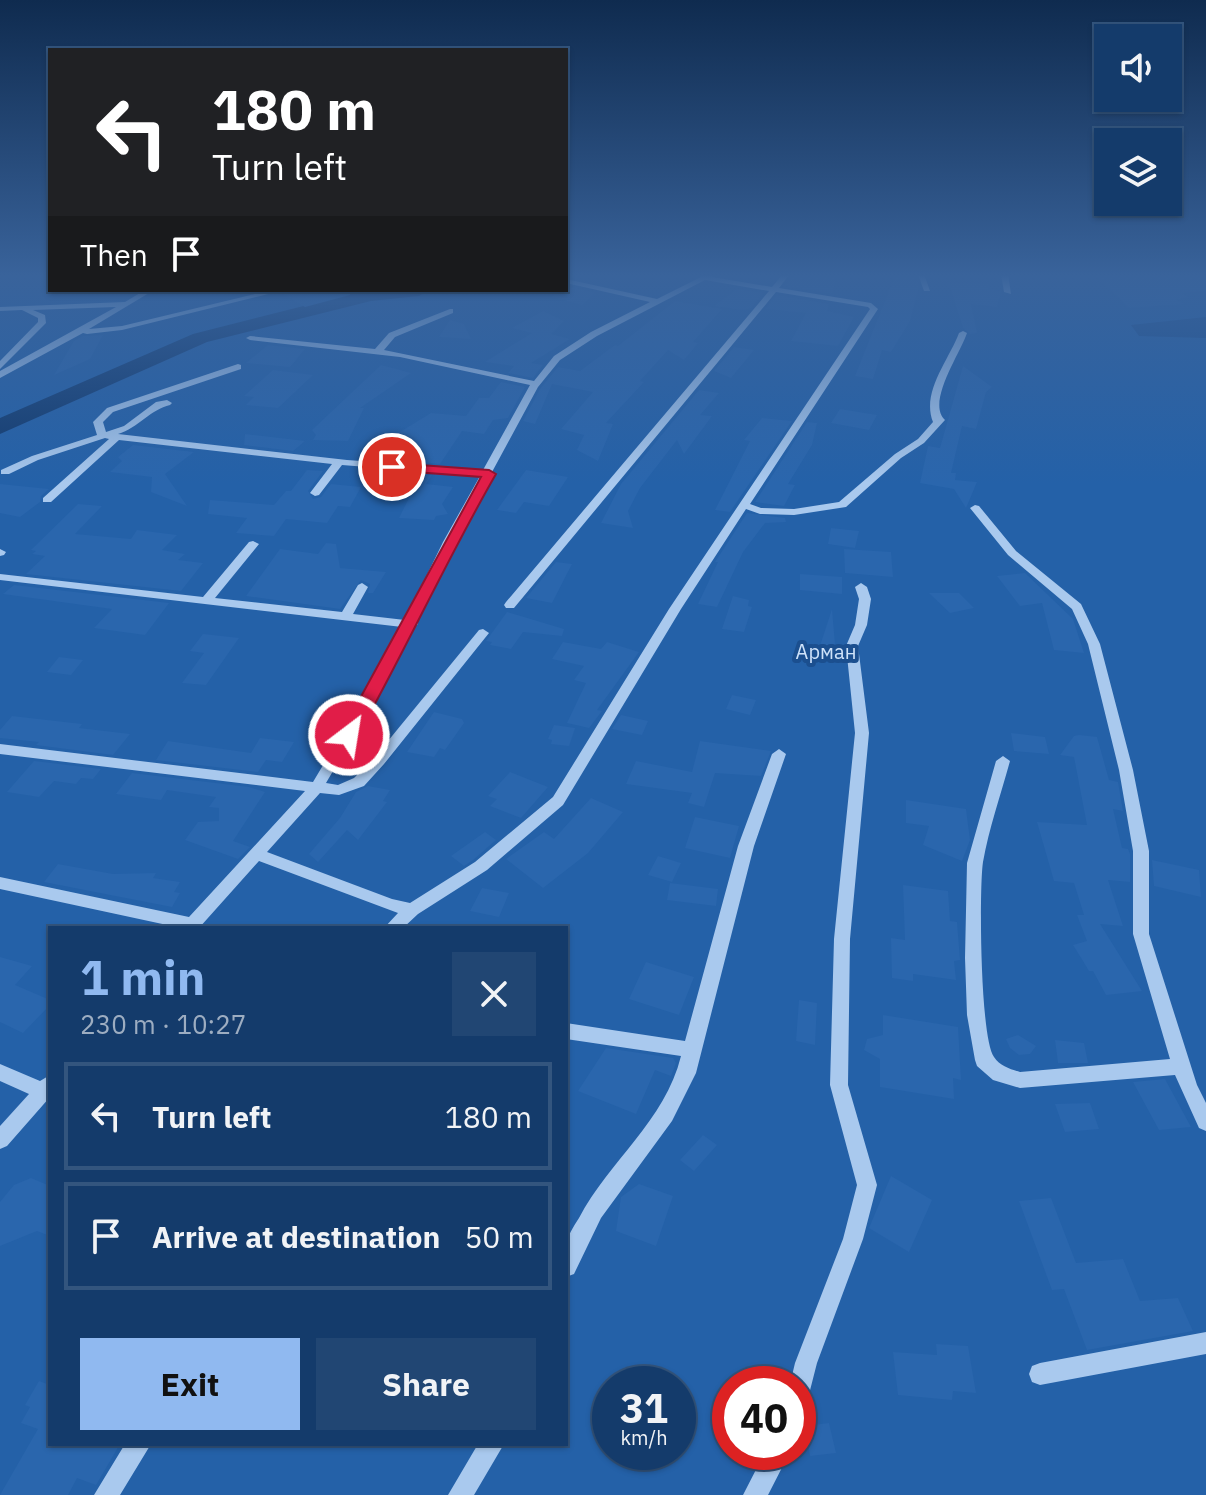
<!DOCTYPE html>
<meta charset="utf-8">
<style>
:root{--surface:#143b6b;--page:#214673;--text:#f1f3f6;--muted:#9dadc1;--line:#33557e;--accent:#90b9f0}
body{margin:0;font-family:"IBM Plex Sans",sans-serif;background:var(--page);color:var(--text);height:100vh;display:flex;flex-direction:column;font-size:30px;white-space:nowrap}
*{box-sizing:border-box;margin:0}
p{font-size:26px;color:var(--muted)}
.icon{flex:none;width:44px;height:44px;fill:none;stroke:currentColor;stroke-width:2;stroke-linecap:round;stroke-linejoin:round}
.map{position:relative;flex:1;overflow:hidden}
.drawer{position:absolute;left:48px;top:926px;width:520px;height:520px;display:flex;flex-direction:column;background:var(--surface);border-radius:0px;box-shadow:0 2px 6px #0004,0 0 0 2px var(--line)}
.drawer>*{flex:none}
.hud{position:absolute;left:48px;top:48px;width:520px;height:244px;border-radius:0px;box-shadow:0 2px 6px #0004,0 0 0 2px var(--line);background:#202124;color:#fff;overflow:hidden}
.fabs{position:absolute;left:1094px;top:24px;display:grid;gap:16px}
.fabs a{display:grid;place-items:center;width:88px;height:88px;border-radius:0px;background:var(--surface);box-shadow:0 2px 6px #0004,0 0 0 2px var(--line);font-size:40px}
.speed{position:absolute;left:592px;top:1366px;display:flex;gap:16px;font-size:40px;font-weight:700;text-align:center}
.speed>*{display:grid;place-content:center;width:104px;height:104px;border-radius:50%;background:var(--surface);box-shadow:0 2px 6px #0004,0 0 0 2px var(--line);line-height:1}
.speed small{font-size:20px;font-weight:400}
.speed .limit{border:12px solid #d22;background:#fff;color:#111}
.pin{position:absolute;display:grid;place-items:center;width:68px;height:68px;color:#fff;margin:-34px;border:4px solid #fff;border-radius:50%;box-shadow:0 2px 8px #0007}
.me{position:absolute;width:88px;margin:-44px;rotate:31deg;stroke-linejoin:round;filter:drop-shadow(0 0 6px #0008)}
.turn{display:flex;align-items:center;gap:28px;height:168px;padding:0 32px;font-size:36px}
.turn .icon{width:104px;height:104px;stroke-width:2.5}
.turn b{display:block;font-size:56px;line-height:68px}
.then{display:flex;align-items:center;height:76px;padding:0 32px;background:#0003;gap:16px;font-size:30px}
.round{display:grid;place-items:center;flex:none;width:84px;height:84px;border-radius:0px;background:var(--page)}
.head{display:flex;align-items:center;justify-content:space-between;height:136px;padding:0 32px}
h1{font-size:48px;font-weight:700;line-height:60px;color:var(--accent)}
.action{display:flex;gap:16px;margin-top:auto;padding:16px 32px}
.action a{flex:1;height:92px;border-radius:0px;background:var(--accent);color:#111;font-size:32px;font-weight:700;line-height:92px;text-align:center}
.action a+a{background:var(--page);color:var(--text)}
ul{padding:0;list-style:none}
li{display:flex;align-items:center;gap:24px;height:108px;margin:0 16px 12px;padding:0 16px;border:4px solid var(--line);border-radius:0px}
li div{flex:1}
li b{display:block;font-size:30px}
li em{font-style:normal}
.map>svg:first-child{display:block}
</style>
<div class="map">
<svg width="1206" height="1495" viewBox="0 0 1206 1495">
<rect width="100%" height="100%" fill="#1b4f8f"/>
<path fill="#2461a8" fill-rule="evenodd" d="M0,274H50V290H566V274H1206V317L1131,325L1139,336L1206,338V1495H0ZM50,928H566V1444H50ZM610,1384H678V1452H610ZM730,1384H798V1452H730Z"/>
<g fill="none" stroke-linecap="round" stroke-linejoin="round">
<path fill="#123a6d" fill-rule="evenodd" d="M367,290H429L419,296L371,301L207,342L0,434V418L193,334Z"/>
</g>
<path fill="#2a66ad" d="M1095,274H1206V291L1182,293L1190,298L1176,299L1184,304L1129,308Z
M793,275L837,278L832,294L784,286Z
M895,276L916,278L919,286L910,321L891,352L882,350L873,379L855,376Z
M949,283L988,284L989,289L1001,291L997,307L971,304L977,333L970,334L963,328Z
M571,287L595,293L582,305L551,297Z
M737,289L763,293L751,308L743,310L714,306Z
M288,290H349L350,295L305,307L283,294Z
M777,295L829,304L827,311L854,317L838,346L791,341L806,313L765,309Z
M675,301L722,309L693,342L698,343L684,360L668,350L640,381L644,382L606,423L613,424L598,461L577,450L584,435L561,429L593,392L552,384L535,424L523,421L540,389L558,367L580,371L615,345L618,346Z
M543,311L564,321L551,334L570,339L531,363L543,365L533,378L508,373L514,366L485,362L532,333L512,328Z
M450,320L464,324L471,339L439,337Z
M103,335L90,359L54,375L74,341L83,336Z
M268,345L305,349L290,367L246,363Z
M734,347L754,350L731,378L714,371Z
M381,365L411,373L360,408H364L348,441L313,440L316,435L312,430Z
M963,366L992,387L986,392L976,429L962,426L951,473H956L955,480L977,482L966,508L954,489L920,483L928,446L940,448Z
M273,370L313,375L278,408L246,405L254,397L244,396Z
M501,382L525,387L508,418L493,420L484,434L462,431L440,464L372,457L382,443L431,413L466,416L479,398H489Z
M699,390L719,393L700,415L712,416L684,454L677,440L640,488L628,511L633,528L601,523L621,484Z
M840,409L877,415L869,430L831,423Z
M762,418L792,421L730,512L715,510L750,441L744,440Z
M807,422L817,423L812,445L788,484L795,485L784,506L755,502Z
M245,434L305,441L293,451L244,445Z
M133,445L194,452L165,474L187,506L151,492L152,477L110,472L122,461L118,457Z
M307,470L323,471L308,491L313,499L321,497L331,484L361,487L350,507L338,506L327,523L286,519L274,536L236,533L247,518L208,514L210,500L274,505L286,491H291Z
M371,470L432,475L426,484L453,487L442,504L448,514L436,516L434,520L399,518L414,488L361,484Z
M526,470L568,477L549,506L524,502L516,513L497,510Z
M0,484L49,489L41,496L40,502L20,517L0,513Z
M78,504L102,506L75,534L131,539L137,530L177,535L162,550L185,554L178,560L203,563L181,591L26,574L45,556L32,554L36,551L31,550Z
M747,513L785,518L786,522L765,523L743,552L717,607L698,604L718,562H715Z
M831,528L859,531L855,548L828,544Z
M326,543L336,544L340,568L386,572L373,593H368L370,584L361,580L340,609L246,596L280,549L318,554Z
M844,549L891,552L893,577L845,573Z
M556,562L572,564L552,603L526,598Z
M1025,573L1073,619L1084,653L1054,650L1042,603L1020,606L997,576Z
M800,574L842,577V594L800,590Z
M14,585L169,603L145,635L94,628L112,609L3,594Z
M929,593H959L974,608L950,613Z
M733,596L749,600L748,606L752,607L744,632L722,629Z
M832,609L836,656L817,655Z
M507,612L564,629L562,636L523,632L511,649L490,645L492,642L486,641Z
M203,634L239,638L206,685L182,683L204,653L190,651Z
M563,642L601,649L607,642L639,652L597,710L602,711L589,728L567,723L586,683L574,680L584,666L552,659Z
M59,657L83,660L71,675L47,672Z
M732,695L756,700L750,715L726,709Z
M434,712L462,719L464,723L445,750L440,748L434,757L407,752Z
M621,715L648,721L642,735L612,729Z
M12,716L82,724L79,728L130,734L113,755L36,745L39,742L0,738V730Z
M554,725L575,728L569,746L551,744L552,740L548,739Z
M1011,733L1045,737L1049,754L1014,751Z
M1079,735L1097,737L1109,780L1118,782L1123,811L1113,809L1122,848L1128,849L1130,854V882L1108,880L1123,926L1100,924L1142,991L1106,995L1093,971H1089L1083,961L1073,945L1087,941L1077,915H1084L1074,883L1054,881L1037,822L1087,825L1074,757L1060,755L1074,736Z
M260,738L294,742L282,762L266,760L258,772L156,760L168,741L251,753Z
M700,741L771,751L761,776L715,773L704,807L688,803L692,793L626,784L636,761L692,772Z
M34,761L101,769L93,779L81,778L76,784L54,781L39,797L7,792Z
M510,772L548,787L521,818L490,806L497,799L488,796Z
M132,773L249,787L265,792L233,841L250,847L238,859L185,840L198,822L219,821V808L209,807L216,797L167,790L161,800L116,794Z
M368,786L390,790L383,801L387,802L358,840L347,830L318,862L309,854L340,818L356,792Z
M591,798L623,812L588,853L543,888L506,859L544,832L554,839Z
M906,800L966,809L970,840L962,861L923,845L929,826L906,823Z
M695,817L739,826L730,858L685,848Z
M485,832L496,840L473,860L464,866L451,856Z
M658,856L681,863L672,882L648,875Z
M1152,860L1199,870L1201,897L1154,886Z
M58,864L113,874L156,873L153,878L180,882L174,892L180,893L172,907L44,882Z
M670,883L718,889L716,906L667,900Z
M903,885L948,891L950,921L957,922L960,960L954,961L956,980L913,974V981L892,978L891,938L905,940Z
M482,888L509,893L499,917L470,911Z
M0,957L32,966L15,985L50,1000V1005L23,1033L0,1022Z
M646,962L694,977L679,1015L629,999Z
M799,1000L817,1003L815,1045L796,1041Z
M883,1015L958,1027L961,1080L953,1078L954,1099L880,1087V1059L864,1050L867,1039L883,1035Z
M1018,1035L1036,1046L1030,1054L1019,1055L1010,1048L1006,1039Z
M1055,1040L1084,1043L1088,1063H1058Z
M606,1048L673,1058L676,1063L671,1076L655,1070L636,1114L578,1091Z
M1165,1079L1191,1127L1159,1130L1133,1082Z
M1090,1103L1099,1129L1065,1132L1055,1104Z
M703,1135L717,1145L694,1171L680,1160Z
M891,1176L932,1200L909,1252L869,1228Z
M31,1178L50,1186V1236L37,1231L0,1246V1202L14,1185Z
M639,1184L673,1196L656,1246L616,1231L621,1197Z
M1051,1198L1076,1263L1123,1259L1140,1301L1178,1298L1193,1331L1087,1350L1064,1289L1052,1290L1019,1201Z
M936,1344L968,1346L976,1393L953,1391L952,1400L898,1395L893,1352L937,1355Z
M39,1381L50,1385V1444H120L96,1485L77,1478L68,1495H0L38,1429L21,1423L30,1407L25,1405Z
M829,1423L836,1453L810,1456L805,1426Z"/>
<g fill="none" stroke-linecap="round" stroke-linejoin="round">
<path fill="#a9c9ee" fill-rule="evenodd" d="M707,274H715L712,277L772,287L783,274H790L779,288L871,303L878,309L750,504L761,508L794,509L839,502L895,454L918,439L933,422C921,392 949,360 959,333L963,331L967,333C960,354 926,403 945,420L924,443L901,458L846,507L794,515L760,514L746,509L681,609L563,805L487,870L418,914L403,928H384L398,913L259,861L199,928H181L0,889V877L189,917L305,791L0,754V744L313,782L387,658L402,627L0,580V574L203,597L249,542L253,541L259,544L215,598L342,612L358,585L362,583L368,587L353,614L405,620L443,542L480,476L342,465L319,495L315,496L310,493L332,464L119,440L51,502H43V498L109,439L105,438L38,460L9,474H1V470L32,456L97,435L93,422L107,408L238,364L241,365V369L113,412L103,422L106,432L124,426L156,402L167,400L172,403L170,405C151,409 138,428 118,434L347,460L483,470L530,385L400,357L250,340L246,338L250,336L375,349L389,333L450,309H453V313L395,337L384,350L534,381L554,356L591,332L650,302L566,283V279L657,299ZM705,280L769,291L506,602L504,605L506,608H514L776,292L868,307L870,309L669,609L553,797L475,862L410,903L392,899L267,852L320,793L339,795L364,786L384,764L489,633L483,629L479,630L374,758L354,778L338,785L326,783L399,658L414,627L418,624L417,622L455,542L490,477L494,474L492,472L538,387L560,360L597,336Z
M918,274H924L930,291H924Z
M1001,274H1008L1011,294L1004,292Z
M145,290H154L89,329L122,326L272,290H285L122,330L87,334L83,333L0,378V371L116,307L33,310L45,315L46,323L0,369V361L38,322V318L22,310L0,311V307L125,302Z
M975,505L979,506L1016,551L1081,604L1100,644L1133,770L1149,851V934L1197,1085L1206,1103V1131L1199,1128L1175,1075L1020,1088L993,1080L977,1066L975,1060L967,1015L965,958L967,863L996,761L1003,756L1010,761C1001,794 989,828 983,862C979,889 980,1038 994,1057C1000,1066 1010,1069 1020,1072L1170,1059L1133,934V851L1119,770L1088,644L1072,609L1008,555L970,508Z
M0,549L6,552L4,555L0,556Z
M861,583L867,587L871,599L867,625L858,646L869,733L850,939L848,1085L877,1185L863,1239L817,1363L806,1406L798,1410V1384H790L795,1363L843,1239L857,1185L830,1085L834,939L855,733L846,646L855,625L859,599L855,587Z
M779,749L786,754L754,846L696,1073L672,1121L601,1218L574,1274L566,1277C566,1267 565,1255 566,1246C567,1236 574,1226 579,1218C609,1161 665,1121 681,1056L566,1039V1023L685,1041L738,846L772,754Z
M0,1064L40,1081L50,1075V1097L7,1146L0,1149V1126L29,1094L0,1081Z
M1206,1332V1354L1040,1385L1032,1382L1029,1374L1032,1366L1040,1363Z
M125,1444H151L120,1495H94Z
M478,1444H504L474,1495H448Z
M765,1452H790L768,1495H743Z"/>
</g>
<linearGradient id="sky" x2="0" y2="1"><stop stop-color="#0f2b4f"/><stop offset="0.57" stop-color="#39639b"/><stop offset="1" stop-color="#39639b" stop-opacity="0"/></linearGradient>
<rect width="1206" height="483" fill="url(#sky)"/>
<path fill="#e11d48" stroke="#92132f" stroke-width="2" d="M392,463L489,470L496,474C447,559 406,649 358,735L349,741L340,735L481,477L387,470L385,467Z"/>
<g text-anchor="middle" stroke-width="8" stroke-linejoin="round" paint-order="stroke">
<g font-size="20" fill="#cfe3fa" stroke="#1b4f8f">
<text x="826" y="659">Арман</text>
</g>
</g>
</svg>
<div class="fabs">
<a><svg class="icon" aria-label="sound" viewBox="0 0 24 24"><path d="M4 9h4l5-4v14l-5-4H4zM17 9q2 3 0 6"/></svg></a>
<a><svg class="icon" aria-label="layers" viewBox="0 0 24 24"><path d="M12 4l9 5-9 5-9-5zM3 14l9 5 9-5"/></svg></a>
</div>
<div class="speed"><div>31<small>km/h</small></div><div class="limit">40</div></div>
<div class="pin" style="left:392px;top:467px;background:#d93025"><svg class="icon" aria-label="arrive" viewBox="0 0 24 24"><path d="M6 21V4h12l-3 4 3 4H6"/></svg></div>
<svg class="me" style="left:349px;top:735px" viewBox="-20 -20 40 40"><circle r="17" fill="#e11d48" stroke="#fff" stroke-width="3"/><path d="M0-11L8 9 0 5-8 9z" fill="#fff"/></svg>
<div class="hud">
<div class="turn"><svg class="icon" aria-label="left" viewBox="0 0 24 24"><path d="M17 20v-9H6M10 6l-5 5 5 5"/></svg><div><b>180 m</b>Turn left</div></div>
<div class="then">Then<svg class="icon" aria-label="arrive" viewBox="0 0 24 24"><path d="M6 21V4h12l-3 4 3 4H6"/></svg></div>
</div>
<section class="drawer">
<div class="head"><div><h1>1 min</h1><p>230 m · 10:27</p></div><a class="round"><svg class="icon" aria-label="close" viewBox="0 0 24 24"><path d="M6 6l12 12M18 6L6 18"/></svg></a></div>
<ul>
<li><svg class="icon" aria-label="left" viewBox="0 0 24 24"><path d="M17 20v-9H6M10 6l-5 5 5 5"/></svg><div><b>Turn left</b></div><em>180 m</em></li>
<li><svg class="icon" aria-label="arrive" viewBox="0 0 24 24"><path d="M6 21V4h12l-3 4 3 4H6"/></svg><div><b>Arrive at destination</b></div><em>50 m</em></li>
</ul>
<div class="action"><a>Exit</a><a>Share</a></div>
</section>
</div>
